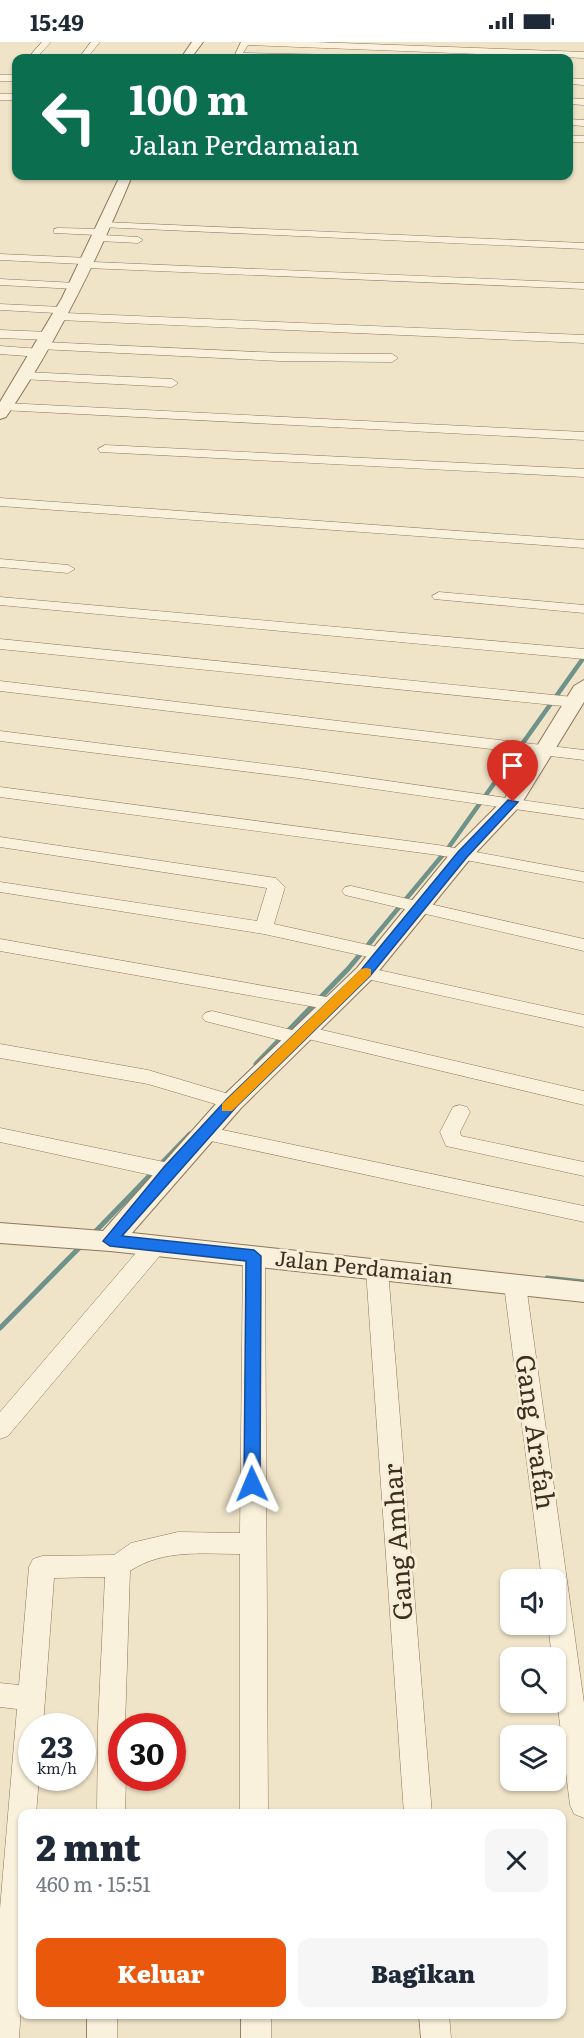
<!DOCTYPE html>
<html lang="id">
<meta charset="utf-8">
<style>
:root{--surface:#fff;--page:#f6f6f7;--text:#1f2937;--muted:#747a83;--accent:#ea580c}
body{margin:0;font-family:Literata,serif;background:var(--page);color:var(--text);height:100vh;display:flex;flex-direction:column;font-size:22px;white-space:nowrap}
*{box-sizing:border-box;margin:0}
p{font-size:20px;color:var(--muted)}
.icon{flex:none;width:33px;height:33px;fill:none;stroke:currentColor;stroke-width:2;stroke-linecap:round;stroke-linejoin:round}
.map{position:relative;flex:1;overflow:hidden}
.side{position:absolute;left:18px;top:1767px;width:548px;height:210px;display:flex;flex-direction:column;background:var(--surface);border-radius:12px;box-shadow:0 2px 4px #0004}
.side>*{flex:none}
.guide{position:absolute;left:12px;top:12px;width:561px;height:126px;border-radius:12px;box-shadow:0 2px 4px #0004;background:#0b6e4f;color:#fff;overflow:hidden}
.controls{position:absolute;left:500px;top:1527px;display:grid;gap:12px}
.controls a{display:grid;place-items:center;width:66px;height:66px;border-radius:12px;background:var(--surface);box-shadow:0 2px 4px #0004;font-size:30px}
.speed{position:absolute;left:18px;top:1671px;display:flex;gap:12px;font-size:30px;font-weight:700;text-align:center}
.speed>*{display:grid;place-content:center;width:78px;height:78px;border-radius:50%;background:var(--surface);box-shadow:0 2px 4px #0004;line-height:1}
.speed small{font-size:15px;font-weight:400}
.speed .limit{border:9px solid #d22;background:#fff;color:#111}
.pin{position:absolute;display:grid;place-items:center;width:51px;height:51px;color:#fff;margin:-62px -26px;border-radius:50% 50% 50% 0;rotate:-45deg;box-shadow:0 0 6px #0007}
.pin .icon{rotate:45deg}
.me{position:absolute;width:66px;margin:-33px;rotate:359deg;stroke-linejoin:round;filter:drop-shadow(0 0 4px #0008)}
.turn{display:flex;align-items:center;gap:21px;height:126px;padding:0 18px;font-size:27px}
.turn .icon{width:78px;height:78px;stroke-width:2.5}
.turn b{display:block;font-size:42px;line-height:51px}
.round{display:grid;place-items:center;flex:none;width:63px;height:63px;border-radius:12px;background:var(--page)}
.summary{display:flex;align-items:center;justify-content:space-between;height:102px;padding:0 18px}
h1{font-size:36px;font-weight:800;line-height:45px}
.primary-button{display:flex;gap:12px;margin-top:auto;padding:12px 18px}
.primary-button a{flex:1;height:69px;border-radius:12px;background:var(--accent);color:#fff;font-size:24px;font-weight:800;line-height:69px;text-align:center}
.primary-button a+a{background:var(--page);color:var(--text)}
.status{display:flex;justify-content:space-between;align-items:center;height:42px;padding:0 30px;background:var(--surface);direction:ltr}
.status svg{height:16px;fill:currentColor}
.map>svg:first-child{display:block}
</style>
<div class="status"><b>15:49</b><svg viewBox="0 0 49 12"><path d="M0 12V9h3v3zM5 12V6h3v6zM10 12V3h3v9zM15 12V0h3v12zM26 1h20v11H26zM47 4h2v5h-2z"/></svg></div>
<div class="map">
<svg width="584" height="1996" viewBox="0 0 584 1996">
<rect width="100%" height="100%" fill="#f0e4c8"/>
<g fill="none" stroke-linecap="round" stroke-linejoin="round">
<path stroke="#6f938a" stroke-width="4.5" d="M371,899L446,809L584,615"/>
<path stroke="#6f938a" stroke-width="5" d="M256,1022L348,927L373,897
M92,1193L190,1092
M547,1236L584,1240
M0,1286L83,1202"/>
<g stroke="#8d765c" stroke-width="1">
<path id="minor" d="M42,0H51L36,16H28Z
M91,0H100L87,16H79Z
M241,0H314L584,10V16L248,3L243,11L340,13L344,16L234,15Z
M0,33H16V39H0Z
M568,36L584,37V43L568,42Z
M0,52H16V58H0Z
M568,56L584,57V63L568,62Z
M568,77L584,78V84L568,83Z
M568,94H584V100H568Z
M104,180L584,201V207L100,185V181Z
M58,186L102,187L107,190L103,193L138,195L143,198L138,201L99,199L94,196L97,193L54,191V187Z
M0,212L89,216L94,220L584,241V247L87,226L82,222L0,218Z
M0,237L76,241L82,244L76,247L0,243Z
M0,262L62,265L68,268L65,271L584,293V301L59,278L53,274L56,271L0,268Z
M0,288L49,290L55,294L49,298L0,296Z
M44,300L280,311L392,312L398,316L392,320L280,319L40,307V301Z
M0,304L40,307L46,311L40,315L0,312Z
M25,330L172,337L178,341L172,345L21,337L19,334Z
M5,361L584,390V398L1,368L0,363Z
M105,403L584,427V435L100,410L98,407Z
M0,456L584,498V506L0,464Z
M0,517L68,523L75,527L68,531L0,525Z
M439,550L584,563V571L434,557L432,554Z
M0,555L584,607V617L0,563Z
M0,597L573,655L581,660L573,665L0,607Z
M0,639L584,708V718L0,649Z
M0,689L298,726L584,767V777L298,736L0,699Z
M0,745L438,803L584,830V840L438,813L0,755Z
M0,795L276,836L285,845L274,882L382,906L391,912L382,918L264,892L0,850V840L257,879L267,846L0,805Z
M351,844L584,897V909L345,853L342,849L345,845Z
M0,897L332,956L339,958L342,962L339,966L332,968L0,909Z
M365,925L584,973V985L358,935L356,931L358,927Z
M212,969L296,989L305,984L584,1049V1063L308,997L299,1003L205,979L202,975L205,971Z
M0,1002L148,1028L239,1055L242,1060L239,1065L232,1067L148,1042L0,1016Z
M460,1063L467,1065L470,1070L460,1090L461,1094L584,1120V1134L446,1104L440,1090L453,1065Z
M204,1084L584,1164V1180L197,1096L194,1091L197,1086Z
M0,1086L169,1121L176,1124L179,1129L176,1134L169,1137L0,1100Z
M155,1196L163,1198L166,1204L163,1210L8,1394L0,1397V1370L147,1198Z
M254,1206L262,1208L265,1214L268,1772H240V1512C202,1512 163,1507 130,1529L125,1684H122V1736H126L125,1772H97L98,1683L105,1535L54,1536L43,1684H32V1736H39L36,1772H22V1951L19,1996H0V1867L17,1667L0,1665V1641L19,1643L29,1525L33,1517L42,1514L114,1513L131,1501L178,1490L240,1491L243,1214L246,1208Z
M377,1220L385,1222L388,1228L432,1772H404L366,1228L369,1222Z
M515,1235L523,1237L526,1243L584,1661V1776L574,1772L570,1763L555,1642V1616H552L548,1582H555V1538H542L504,1243L507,1237Z
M87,1972H117V1996H87Z
M241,1972H271V1996H241Z
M419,1972H449L451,1996H421Z"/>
</g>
<g stroke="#8d765c" stroke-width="2">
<path id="tertiary" d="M192,0H203L191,16H181Z
M120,134H132C97,218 57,300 6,375L0,377V360L62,256Z
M584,638V660L520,764L470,817L373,936L241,1066L132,1191L584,1240V1260L110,1209L0,1201V1181L103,1189L223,1054L357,926L454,807L505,756L574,644Z"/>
</g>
<use href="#minor" fill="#faf1dc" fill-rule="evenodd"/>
<use href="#tertiary" fill="#faf1dc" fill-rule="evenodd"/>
</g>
<path fill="#1a73e8" stroke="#114b97" stroke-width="1.5" d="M508,758L518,760L467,815L370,934L237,1064L122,1194L254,1208L261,1214L260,1442L258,1447H246L244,1442L246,1219L110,1204L103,1199L164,1125L227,1057L361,928L458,810Z"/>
<path fill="#f59e0b" d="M366,926L371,927V933L232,1069H222V1062L361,927Z"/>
<g text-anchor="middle" stroke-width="6" stroke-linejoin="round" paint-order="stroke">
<g font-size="21" fill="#3d2e20" stroke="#f7eed8">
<text transform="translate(364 1226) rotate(6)" y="7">Jalan Perdamaian</text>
</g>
<g font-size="26" fill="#3d2e20" stroke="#f7eed8">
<text transform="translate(535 1390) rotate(82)" y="9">Gang Arafah</text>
<text transform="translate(398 1500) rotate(-94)" y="9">Gang Amhar</text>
</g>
</g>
</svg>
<div class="controls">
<a><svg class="icon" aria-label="sound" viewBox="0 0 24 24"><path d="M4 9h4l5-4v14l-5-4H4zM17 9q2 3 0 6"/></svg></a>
<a><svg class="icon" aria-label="search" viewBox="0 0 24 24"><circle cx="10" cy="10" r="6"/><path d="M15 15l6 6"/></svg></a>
<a><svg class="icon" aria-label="layers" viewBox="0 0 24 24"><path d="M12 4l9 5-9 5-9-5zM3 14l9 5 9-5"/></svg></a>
</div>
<div class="speed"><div>23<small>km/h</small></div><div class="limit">30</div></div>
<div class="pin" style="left:513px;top:760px;background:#d93025"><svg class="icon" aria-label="arrive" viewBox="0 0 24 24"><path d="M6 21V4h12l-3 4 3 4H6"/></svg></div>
<svg class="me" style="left:252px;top:1442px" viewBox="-20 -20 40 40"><path d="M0-17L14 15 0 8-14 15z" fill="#1a73e8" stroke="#fff" stroke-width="4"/></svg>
<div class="guide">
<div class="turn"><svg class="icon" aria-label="left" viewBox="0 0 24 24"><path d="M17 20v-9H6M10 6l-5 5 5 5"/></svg><div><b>100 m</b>Jalan Perdamaian</div></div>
</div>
<section class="side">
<div class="summary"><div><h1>2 mnt</h1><p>460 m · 15:51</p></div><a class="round"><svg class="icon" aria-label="close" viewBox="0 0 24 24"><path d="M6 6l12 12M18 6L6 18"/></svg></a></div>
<div class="primary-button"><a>Keluar</a><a>Bagikan</a></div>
</section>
</div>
